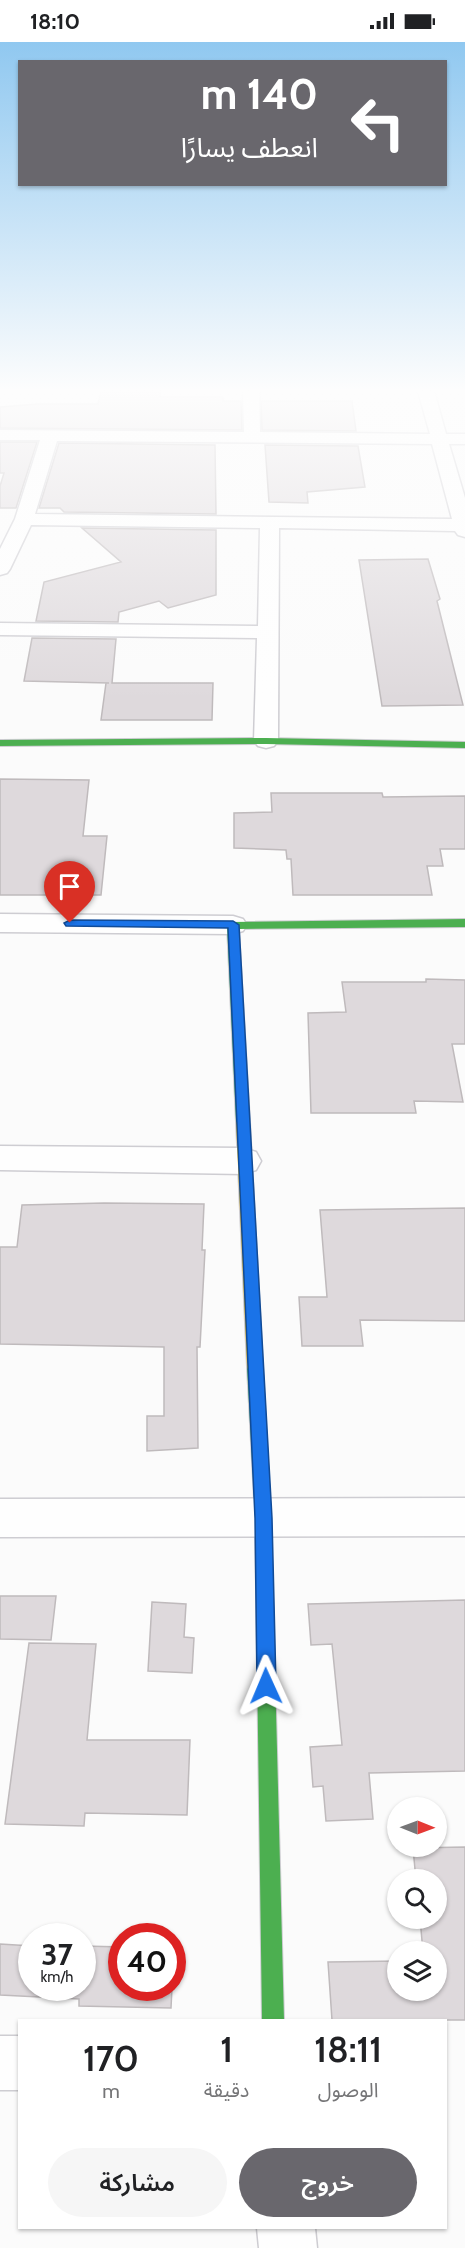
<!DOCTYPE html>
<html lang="ar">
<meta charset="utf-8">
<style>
:root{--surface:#fff;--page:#f6f6f6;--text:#202124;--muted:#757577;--accent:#69676d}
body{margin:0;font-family:Cabin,"Noto Sans Arabic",sans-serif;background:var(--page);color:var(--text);direction:rtl;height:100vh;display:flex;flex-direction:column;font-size:22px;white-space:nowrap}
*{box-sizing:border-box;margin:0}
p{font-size:20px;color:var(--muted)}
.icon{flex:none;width:33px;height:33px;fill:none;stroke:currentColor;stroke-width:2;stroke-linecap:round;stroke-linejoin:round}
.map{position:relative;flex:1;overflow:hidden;direction:ltr}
.drawer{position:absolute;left:18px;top:1977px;width:429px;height:210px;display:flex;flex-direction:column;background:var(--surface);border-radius:0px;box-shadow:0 2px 4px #0004;direction:rtl}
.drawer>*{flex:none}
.top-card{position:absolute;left:18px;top:18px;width:429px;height:126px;border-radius:0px;box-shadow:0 2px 4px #0004;direction:rtl;background:#69676d;color:#fff;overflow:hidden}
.needle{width:39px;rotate:91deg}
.tools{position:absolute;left:387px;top:1755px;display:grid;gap:12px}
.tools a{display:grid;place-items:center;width:60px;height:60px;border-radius:50%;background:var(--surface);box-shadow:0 2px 4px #0004;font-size:30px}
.speed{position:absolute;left:18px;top:1881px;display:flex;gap:12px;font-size:30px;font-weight:700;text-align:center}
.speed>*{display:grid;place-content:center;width:78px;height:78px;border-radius:50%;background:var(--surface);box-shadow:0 2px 4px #0004;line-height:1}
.speed small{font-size:15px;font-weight:400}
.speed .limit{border:9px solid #d22;background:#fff;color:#111}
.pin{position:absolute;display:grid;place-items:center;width:51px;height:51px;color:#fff;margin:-62px -26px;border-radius:50% 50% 50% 0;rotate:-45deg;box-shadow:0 0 6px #0007}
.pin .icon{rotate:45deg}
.me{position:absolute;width:66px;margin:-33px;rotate:359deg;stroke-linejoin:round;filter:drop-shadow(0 0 4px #0008)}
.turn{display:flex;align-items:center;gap:21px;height:126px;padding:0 30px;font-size:27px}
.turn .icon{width:78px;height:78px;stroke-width:2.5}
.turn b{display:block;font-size:42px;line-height:51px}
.eta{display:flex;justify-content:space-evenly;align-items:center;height:102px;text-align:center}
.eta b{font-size:36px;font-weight:600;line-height:42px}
.primary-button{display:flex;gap:12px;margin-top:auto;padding:12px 30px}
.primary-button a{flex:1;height:69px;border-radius:36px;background:var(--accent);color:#fff;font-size:24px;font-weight:600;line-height:69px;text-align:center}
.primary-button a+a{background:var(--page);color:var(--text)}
.status{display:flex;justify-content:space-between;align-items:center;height:42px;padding:0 30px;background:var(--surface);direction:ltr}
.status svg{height:16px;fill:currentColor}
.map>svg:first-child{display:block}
</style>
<div class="status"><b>18:10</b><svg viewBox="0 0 49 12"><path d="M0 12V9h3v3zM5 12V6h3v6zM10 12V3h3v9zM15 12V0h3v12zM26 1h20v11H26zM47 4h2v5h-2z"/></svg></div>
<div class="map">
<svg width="465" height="2206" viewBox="0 0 465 2206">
<rect width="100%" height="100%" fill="#fbfbfb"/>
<path fill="#ded9dc" stroke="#bfbabc" stroke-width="1.5" d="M101,349H161L160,355H223V359H241L242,388L0,386V365L38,362H98Z
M261,359H352L356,389L262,388Z
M0,400H37L16,466H0V444L4,431H0Z
M59,401L215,403L216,472L64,470L60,466H39Z
M265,403L358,404L365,445L307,450L308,461L269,460Z
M82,486L216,488V553L168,566L159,559L119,570L118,580L36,579L44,540L121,520Z
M428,517L440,557L437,559L463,663L382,664L359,518Z
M32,596L116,597L112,641H213L212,678H101L106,641H109L24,639Z
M0,737L89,738L83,794H107L101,853H0Z
M271,751H382L383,755L465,754V807H440L443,824H427L432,853H293L291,817H287L286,808L234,806V771L272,770Z
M426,937L465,938V1002H452L463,1060L414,1059L416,1071H311L308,971L346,970L342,940H426Z
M104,1161L204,1162L202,1208H205L200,1305H197L198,1406L147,1409V1374H164V1305L0,1302V1205H17L22,1163Z
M465,1166V1279L360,1278L363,1304H302L299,1255H327L320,1168Z
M0,1554H56L51,1598L0,1597Z
M465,1558V1729L369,1731L373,1777L326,1779L323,1744L313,1745L310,1705L342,1703L332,1602L311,1603L308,1562Z
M152,1560L186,1562L184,1595L194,1596L192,1631L148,1629Z
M29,1601L96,1602L87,1698H190L187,1773L85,1771L84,1784L5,1782Z
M465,1805V1978H332L328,1920L398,1919V1948H436V1910H423L420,1876H436V1838H416L413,1806Z
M0,1902L32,1904V1946H82L84,1904L122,1905V1946H172L171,1966L79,1964V1957L0,1953Z"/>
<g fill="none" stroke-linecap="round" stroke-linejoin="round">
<g stroke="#cecdd2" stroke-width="3">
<path id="street" d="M243,349H259L260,390L430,392L418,349H434L446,392H465V402H449L465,456V495L458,493L455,489L279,486L278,699L274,704L266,706L258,704L254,699L257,596L0,593V581L258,584L260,486L31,483L10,527L7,531L0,533V507L15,477L40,398H0V388L244,390ZM57,399L432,402L452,477L35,472Z
M0,872L233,874L243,877L247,883L243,889L233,892L0,890Z
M0,1104L244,1106L256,1110L261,1119L256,1128L244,1132L0,1128Z
M465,1456V1494L0,1495V1457Z
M0,1994H20V2048H0Z
M257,2186H315L317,2206H259Z"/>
</g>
<g stroke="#cecdd2" stroke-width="2">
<path id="fast" d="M266,696L465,700V706L266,702L0,704V698Z
M465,877V885L239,887L250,1080L248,1083H238L236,1080L227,883L229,880Z
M255,1318L261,1320L263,1325L271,1476L284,1978H262L255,1476L247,1325L249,1320Z"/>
</g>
<g stroke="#cecdd2" stroke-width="2">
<path id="slow" d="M243,1075L250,1080L263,1325L261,1330L255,1332L249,1330L247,1325L236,1080Z"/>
</g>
<use href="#street" fill="#fefefe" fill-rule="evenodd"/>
<use href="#fast" fill="#4caf50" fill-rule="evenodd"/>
<use href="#slow" fill="#ffc107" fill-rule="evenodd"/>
</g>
<linearGradient id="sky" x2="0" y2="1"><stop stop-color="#90c8f0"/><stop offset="0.53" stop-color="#fdfdfd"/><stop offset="1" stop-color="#fdfdfd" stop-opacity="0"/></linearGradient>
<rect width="465" height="657" fill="url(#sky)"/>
<path fill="#1a73e8" stroke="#114b97" stroke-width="1.5" d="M70,878L233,879L239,883L272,1476L276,1644L273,1650L266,1653L260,1650L257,1644L255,1476L228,886L66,884L64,881Z"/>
</svg>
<div class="tools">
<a><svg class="needle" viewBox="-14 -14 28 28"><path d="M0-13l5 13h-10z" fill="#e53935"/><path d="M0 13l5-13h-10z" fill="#757577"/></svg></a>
<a><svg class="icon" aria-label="search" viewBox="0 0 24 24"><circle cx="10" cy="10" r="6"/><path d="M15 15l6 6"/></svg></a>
<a><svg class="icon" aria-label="layers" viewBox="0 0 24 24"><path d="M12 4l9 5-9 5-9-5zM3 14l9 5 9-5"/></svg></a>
</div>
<div class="speed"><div>37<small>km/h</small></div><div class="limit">40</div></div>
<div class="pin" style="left:70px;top:881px;background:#d93025"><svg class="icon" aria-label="arrive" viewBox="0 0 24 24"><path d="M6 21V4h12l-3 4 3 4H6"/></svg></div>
<svg class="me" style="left:266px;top:1644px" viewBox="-20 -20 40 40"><path d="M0-17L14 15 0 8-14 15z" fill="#1a73e8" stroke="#fff" stroke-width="4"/></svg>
<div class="top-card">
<div class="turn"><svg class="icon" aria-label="left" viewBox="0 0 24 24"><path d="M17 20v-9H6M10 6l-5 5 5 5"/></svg><div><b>140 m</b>انعطف يسارًا</div></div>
</div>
<section class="drawer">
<div class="eta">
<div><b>18:11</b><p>الوصول</p></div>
<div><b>1</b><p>دقيقة</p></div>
<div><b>170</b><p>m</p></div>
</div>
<div class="primary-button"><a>خروج</a><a>مشاركة</a></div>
</section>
</div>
